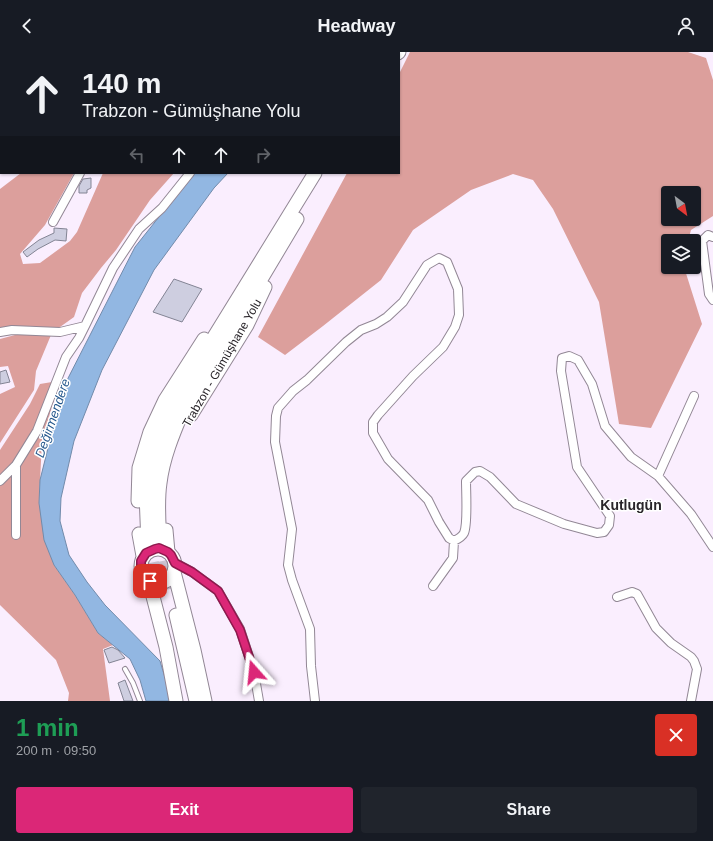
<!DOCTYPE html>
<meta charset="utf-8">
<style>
:root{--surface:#171b24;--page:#20242c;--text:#f1f3f6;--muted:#9ea1a6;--accent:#db2777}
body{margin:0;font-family:Arial,sans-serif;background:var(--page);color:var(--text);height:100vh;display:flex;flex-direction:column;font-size:15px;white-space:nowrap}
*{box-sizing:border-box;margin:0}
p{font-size:13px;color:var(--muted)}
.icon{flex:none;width:22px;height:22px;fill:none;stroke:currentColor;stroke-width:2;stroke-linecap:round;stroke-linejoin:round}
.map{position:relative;height:649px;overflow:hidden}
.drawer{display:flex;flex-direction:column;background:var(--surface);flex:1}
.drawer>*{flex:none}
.hud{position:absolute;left:0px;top:0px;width:400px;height:122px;box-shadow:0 1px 3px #0004;background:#171b24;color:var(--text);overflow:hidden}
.needle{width:26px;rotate:148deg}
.controls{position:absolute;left:661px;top:134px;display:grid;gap:8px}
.controls a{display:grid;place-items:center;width:40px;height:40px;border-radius:4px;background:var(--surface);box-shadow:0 1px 3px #0004;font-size:20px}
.pin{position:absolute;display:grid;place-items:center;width:34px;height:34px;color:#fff;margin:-17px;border-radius:8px;box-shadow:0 2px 6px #0006}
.me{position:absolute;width:44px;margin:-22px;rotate:342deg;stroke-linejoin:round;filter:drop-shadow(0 0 3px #0008)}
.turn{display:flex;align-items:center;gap:14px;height:84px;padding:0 16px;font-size:18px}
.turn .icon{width:52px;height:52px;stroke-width:2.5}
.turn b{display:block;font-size:28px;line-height:34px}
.lanes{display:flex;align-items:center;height:38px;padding:0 16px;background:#0003;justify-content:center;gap:20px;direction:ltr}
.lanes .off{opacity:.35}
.round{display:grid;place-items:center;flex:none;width:42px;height:42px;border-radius:4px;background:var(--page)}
.head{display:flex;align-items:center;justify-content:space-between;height:68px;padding:0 16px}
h1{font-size:24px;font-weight:700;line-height:30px;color:#1e9e55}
.cta{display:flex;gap:8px;margin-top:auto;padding:8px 16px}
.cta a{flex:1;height:46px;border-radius:4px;background:var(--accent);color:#fff;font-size:16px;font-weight:700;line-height:46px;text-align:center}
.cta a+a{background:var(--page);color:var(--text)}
header{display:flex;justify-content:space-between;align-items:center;height:52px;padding:0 16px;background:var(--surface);font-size:18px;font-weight:700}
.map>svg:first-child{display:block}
</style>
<header><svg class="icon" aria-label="back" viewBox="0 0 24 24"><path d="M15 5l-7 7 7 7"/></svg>Headway<svg class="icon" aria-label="person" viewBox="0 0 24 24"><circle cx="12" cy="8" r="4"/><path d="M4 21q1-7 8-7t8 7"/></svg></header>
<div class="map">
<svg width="713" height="649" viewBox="0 0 713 649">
<rect width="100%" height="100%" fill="#faeefe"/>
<path fill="#dc9f9c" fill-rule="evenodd" d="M410,0H688L706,6L713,28V164L691,178L688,189H668V215H684L702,272L651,376L619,372L599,250L553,157L533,128L513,122L471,138L413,178L381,228L323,274L285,303L258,285L347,121H399V22ZM668,141H694V167H668Z
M21,121H74L45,173L20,202L23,212L40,211L70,189L77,180L103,121H174L150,148L116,198L101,216L82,241L74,265L60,275L0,279V137Z
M15,283H51L36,319L34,338L0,391V342L15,335L8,314L0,315V287Z
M52,330L54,348L42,388L39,451L54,513L75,543L98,581L113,593L103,597L110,649H68L69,641L56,608L0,553V398L30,352L40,332Z"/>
<path fill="#92b7e2" stroke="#728bab" d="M194,121H228L214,136L154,218L102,318L74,389L61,446L60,469L69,503L87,530L105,553L160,609L172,649H146L140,628L130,607L98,581L75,543L54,513L44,488L39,451L40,428L63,336L135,195Z"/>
<path fill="#cecee0" stroke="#838494" d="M91,126V136L87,138V141H79V134L83,127Z
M54,176L67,177L66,189L55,188L38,197L27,205L23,200L39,188L54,181Z
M174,227L202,237L182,270L153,260Z
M6,318L10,330L0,332V320Z
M112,595L118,598L125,606L109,611L104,598Z
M125,628L133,649H124L118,631Z"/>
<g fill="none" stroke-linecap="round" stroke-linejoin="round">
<path stroke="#d0c6d4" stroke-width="13" stroke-dasharray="13 6" stroke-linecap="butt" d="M160,490L170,537
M148,492L159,539"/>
<g stroke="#928795" stroke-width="6">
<path id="service" d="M125,617L133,631L140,649"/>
</g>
<g stroke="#928795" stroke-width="10">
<path id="minor" d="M8,0V1
M110,0V1
M243,0L247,1
M352,0L353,1
M91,1L92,0
M142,1V0
M294,1L295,0
M315,1L316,0
M0,83H1
M53,170L80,121
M713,185L708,183L702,189L709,242L713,248
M0,280L12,278L60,280L85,274L113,216L139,177L162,156L190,121
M658,424L694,344
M0,429L16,413
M16,483V413L37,379L66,305L79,286L85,274
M175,511L192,520L218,539L240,577L254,620L259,649
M433,534L453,506L454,489
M617,545L632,540L637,542L656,576L671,591L691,605L694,609L697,617L691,649
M315,649L311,614L310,577L292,528L288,513L292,477L275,390L276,364L278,356L293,339L307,328L346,290L361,278L376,272L387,265L403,250L427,213L439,206L447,210L458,237L459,263L455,275L443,295L413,324L378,363L373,370V381L388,407L428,448L439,470L449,486L454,489C458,487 462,485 464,481C468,472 466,440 466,429L475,420L480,419L490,425L516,452L564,472L597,481L604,480L609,473L610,464L577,415L561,319L562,306L569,304L578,308L592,332L605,374L631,405L658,424L691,462L713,495"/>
</g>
<g stroke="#928795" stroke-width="15">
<path id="trunk" d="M385,1V0
M398,1L399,0
M191,363L247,273L265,235
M138,449L139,416L150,380L165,348L204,287
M166,478L168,500
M139,482L143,504
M160,490C159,471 157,451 160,431C163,406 173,382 183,358L297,167
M148,492L146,442L149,420L162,381L206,298L315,121
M141 514a17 17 0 1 1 34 0a17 17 0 1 1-34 0Z
M174,520L194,598L205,649
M149,529L166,595L176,649
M176,563L196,649"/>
</g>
<use href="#service" stroke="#fff" stroke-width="4"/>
<use href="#minor" stroke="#fff" stroke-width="8"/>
<use href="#trunk" stroke="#fff" stroke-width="13"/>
</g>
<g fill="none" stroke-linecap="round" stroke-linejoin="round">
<g stroke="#8e194d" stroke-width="10">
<path id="route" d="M150,529L146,526L141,518V509L146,501L155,497L159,496L168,500L171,503L175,511L192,520L218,539L240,578L254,620"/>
</g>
<use href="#route" stroke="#db2777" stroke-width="7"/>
</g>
<g text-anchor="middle" stroke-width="3" stroke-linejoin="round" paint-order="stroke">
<g font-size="12" fill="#29252a" stroke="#fff">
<text transform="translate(222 311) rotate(-60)" y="4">Trabzon - Gümüşhane Yolu</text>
</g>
<g font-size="13" font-style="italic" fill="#25588d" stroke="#fff">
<text transform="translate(52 366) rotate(-71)" y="5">Değirmendere</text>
</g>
<g font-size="14" font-weight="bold" fill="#29252a" stroke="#fff">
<text x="631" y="458">Kutlugün</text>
</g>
</g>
</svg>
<div class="controls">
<a><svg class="needle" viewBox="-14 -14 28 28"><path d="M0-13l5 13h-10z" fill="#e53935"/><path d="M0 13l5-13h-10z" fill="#9ea1a6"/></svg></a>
<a><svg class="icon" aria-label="layers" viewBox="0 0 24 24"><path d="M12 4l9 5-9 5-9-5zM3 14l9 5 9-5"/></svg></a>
</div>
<div class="pin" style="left:150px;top:529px;background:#d93025"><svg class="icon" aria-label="arrive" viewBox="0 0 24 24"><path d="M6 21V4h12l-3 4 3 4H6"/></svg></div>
<svg class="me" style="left:254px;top:620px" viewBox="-20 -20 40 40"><path d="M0-17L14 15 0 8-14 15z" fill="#db2777" stroke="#fff" stroke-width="4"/></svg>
<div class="hud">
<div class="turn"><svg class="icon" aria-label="ahead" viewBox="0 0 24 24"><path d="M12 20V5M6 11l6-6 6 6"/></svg><div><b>140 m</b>Trabzon - Gümüşhane Yolu</div></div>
<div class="lanes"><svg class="icon off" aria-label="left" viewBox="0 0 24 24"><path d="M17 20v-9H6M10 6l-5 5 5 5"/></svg><svg class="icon" aria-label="ahead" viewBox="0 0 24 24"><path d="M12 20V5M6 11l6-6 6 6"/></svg><svg class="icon" aria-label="ahead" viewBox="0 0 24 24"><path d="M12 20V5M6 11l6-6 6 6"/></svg><svg class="icon off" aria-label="right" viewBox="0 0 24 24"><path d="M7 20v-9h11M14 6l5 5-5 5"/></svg></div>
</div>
</div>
<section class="drawer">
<div class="head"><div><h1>1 min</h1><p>200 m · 09:50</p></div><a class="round" style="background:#d93025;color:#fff"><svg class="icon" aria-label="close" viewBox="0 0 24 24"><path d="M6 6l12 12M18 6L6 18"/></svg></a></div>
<div class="cta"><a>Exit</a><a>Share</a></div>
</section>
